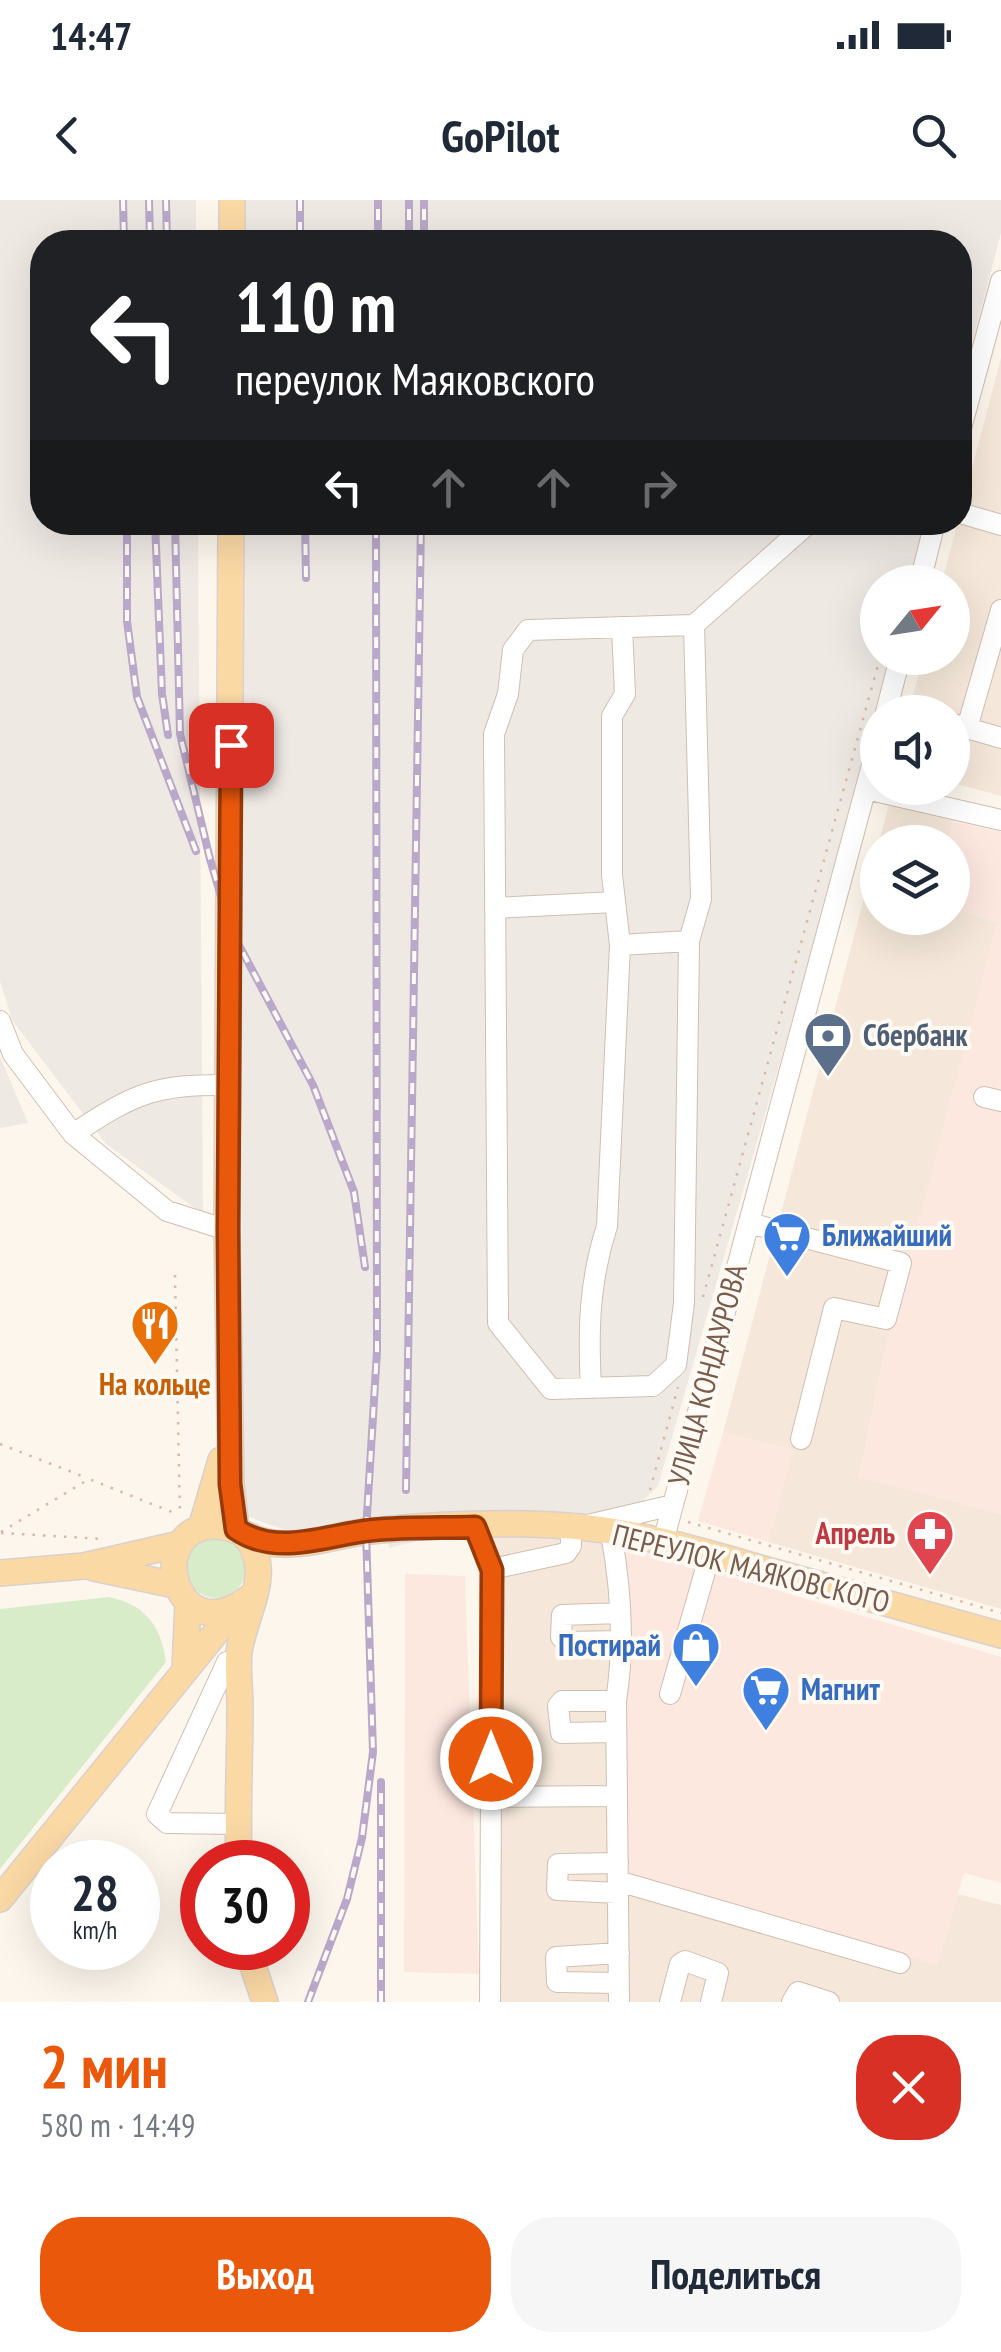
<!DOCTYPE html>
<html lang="ru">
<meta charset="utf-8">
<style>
:root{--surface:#fff;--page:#f6f6f7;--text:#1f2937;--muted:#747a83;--accent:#ea580c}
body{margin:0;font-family:"PT Sans Narrow",sans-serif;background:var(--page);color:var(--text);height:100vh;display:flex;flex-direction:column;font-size:38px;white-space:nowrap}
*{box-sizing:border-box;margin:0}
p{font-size:32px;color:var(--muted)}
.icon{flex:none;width:55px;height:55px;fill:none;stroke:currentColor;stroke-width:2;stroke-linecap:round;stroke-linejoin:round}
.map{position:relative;height:1802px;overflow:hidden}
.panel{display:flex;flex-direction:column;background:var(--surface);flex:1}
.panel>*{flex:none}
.hud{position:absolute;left:30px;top:30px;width:942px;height:305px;border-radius:40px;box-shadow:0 10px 40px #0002;background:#202124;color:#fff;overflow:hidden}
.needle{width:65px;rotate:60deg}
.tools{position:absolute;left:860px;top:365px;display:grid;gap:20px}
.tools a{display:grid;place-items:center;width:110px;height:110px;border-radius:50%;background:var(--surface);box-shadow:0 10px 40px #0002;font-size:50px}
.speed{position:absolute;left:30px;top:1640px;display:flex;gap:20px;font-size:50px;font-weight:700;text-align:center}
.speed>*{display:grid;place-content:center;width:130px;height:130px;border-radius:50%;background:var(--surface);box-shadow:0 10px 40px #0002;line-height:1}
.speed small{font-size:25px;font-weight:400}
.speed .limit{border:15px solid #d22;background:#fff;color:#111}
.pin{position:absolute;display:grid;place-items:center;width:85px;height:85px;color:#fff;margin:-42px;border-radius:20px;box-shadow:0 5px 15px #0006}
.me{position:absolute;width:110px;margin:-55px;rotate:0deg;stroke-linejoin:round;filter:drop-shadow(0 0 8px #0008)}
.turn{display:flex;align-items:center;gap:35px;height:210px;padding:0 40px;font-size:45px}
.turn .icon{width:130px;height:130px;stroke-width:2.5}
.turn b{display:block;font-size:70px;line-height:85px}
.lanes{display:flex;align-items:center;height:95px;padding:0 40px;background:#0003;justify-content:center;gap:50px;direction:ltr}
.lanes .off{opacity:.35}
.round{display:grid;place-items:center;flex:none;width:105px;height:105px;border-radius:40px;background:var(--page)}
.overview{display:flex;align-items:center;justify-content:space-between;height:170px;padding:0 40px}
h1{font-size:60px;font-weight:700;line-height:75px;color:var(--accent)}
.primary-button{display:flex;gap:20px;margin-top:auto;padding:20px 40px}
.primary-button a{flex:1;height:115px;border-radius:40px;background:var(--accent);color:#fff;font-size:40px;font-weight:700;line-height:115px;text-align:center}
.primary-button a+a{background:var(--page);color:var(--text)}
.status{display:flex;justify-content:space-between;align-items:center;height:70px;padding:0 50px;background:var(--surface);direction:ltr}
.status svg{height:28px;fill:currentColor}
header{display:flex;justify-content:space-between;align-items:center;height:130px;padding:0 40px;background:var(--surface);font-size:45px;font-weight:700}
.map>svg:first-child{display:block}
</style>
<div class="status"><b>14:47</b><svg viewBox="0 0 49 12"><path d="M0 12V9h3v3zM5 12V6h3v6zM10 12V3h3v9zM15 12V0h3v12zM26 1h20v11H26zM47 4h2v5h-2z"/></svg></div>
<header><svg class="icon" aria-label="back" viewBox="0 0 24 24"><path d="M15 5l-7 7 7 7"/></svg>GoPilot<svg class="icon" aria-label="search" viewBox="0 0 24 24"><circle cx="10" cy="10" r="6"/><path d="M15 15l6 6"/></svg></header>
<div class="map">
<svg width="1001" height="1802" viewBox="0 0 1001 1802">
<rect width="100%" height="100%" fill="#fdf6ec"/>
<path fill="#f5e8da" d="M1001,158V596L953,583L952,512H909L923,458H952V382H942Z
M889,604L953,621L948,642H879Z
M877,649L878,718H952L953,708L998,722L884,1155L859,1277L1001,1314V1409L768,1342L793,1250L723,1233Z
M577,1332L618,1343L937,1765L958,1694L1001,1705V1802H500L501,1389L489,1337Z"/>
<path fill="#fde8e0" d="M953,621L1001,632V1314L859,1278L884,1155L997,722L953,708L952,642H948Z
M723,1233L794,1250L768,1342L698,1321Z
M618,1343L1001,1457V1683L964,1673L937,1765L619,1674Z
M405,1374L465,1376L479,1774L404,1772Z"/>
<path fill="#efe9e4" d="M0,0H196V42H42V322L198,323L203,1014L106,944L12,820L0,781Z
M236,0H1001V33L960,189V42H237Z
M240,323H925L909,382H878V458H889L808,765L658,1286L633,1310L475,1327L389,1348L386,1319L288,1331L243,1315Z
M0,857L1,859L28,923L0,928Z"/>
<path fill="#d8ecc9" d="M186 1368a30 30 0 1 1 60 0a30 30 0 1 1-60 0Z
M109,1397C146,1405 161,1426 166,1462L0,1669V1409Z"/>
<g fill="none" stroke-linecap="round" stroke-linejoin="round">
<g stroke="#d1beb0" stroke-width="22">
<path id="minor" d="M960,232L1001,81
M960,313L1001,325
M920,382L935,322
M694,425L701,699L689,741L684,1103L676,1165L653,1186L551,1189L498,1123L494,534L508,494L513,450L528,430L694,425L810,322
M888,505L914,512
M886,512L900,458
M952,524L967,528L1001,410
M967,528L1001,538
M866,589L1001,620
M495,708L615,702
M620,745L612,675V516L625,494L622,427
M0,821L13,854L73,934L167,1011L227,1030
M984,897L1001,901
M73,934C135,893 155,884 230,885
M749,1023L901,1063L886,1119L834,1108L801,1239
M591,1187C588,1130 589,1082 607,1026L620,745L689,741
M592,1324L673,1305
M475,1327L492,1369L490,1802
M611,1333C621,1388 625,1445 616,1501L619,1802
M663,1342L878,543
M492,1369L566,1353L571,1346V1326
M620,1413L562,1415L561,1437L566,1442L621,1441
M227,1462L157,1614L167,1623L235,1624
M670,1494L710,1354
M616,1501H562L558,1506L561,1533L616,1532
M491,1597L617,1596
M618,1663L558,1664L557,1690L618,1693
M618,1681L900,1763
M619,1753L556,1757L557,1782L619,1783
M670,1802L680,1764L685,1761L718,1773L711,1802
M792,1802L798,1792L829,1802"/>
</g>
<g stroke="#dad1cd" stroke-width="28">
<path id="major" d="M232,42V0
M231,322L227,1030L231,1284L236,1329
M201,1328L221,1260
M94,1368L175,1385
M0,1373L84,1366L180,1344
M255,1393C176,1462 140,1326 216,1326C234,1326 249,1338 266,1342C300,1350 337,1334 371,1331C430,1325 494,1322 553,1325C626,1328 698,1350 767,1370C845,1392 923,1414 1001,1435
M185,1469L188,1403
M239,1662C237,1610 240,1559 240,1507C240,1488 237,1470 239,1452C245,1412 276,1370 244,1335
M0,1699L236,1408
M247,1748L265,1802"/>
</g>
<path stroke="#d9b8a5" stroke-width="2.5" stroke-dasharray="2.5 8" stroke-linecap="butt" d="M175,1075L180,1315
M703,1097L880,458
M0,1244L87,1278
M650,1290L678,1187
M688,1322L1001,1413
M1,1332L89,1279L177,1314
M1,1333L104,1339"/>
<use href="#minor" stroke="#fff" stroke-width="20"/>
<use href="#major" stroke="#fbd9a5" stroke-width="25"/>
<g stroke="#b9a8c9" stroke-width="8">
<path id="rail" d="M123,0L124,42
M149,0L150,42
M166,0L167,42
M300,0V42
M378,42V0
M409,42V0
M424,42V0
M127,322V421L137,497L196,651
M155,322L162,494L168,535
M175,322L180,534L210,659L231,730L313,885L354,992L365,1067
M305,322L306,378
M406,1290L421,322
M308,1802L347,1699L362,1638L373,1552L366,1331L377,1151L376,322
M381,1802V1582"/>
</g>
<use href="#rail" stroke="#fffaf3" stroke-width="4" stroke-dasharray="11" stroke-linecap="butt"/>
</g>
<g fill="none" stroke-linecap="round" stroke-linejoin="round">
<g stroke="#983908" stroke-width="25">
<path id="route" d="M231,545L228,1030L230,1284L236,1329C278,1358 328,1334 373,1330C407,1327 441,1328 475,1327L492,1370L491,1559"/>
</g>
<use href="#route" stroke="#ea580c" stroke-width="18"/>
</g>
<defs>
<g id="bank-pin" transform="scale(2.5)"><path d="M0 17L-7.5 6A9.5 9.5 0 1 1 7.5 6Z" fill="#5c6f8a" stroke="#fffaf3"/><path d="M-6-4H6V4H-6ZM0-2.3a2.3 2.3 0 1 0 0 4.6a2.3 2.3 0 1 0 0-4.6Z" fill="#fff"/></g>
<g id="supermarket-pin" transform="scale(2.5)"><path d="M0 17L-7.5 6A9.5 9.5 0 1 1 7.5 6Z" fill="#3f7fe0" stroke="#fffaf3"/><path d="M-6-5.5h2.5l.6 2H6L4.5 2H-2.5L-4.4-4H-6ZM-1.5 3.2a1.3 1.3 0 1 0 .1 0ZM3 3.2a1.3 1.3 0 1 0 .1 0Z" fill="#fff"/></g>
<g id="restaurant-pin" transform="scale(2.5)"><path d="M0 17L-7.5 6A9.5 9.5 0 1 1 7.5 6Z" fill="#e8710a" stroke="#fffaf3"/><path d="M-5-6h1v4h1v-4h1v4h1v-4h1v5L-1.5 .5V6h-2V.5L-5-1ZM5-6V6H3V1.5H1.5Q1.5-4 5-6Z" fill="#fff"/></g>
<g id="pharmacy-pin" transform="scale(2.5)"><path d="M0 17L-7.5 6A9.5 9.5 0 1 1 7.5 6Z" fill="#e0444e" stroke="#fffaf3"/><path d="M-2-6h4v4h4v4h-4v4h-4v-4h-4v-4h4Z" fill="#fff"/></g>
<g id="shop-pin" transform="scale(2.5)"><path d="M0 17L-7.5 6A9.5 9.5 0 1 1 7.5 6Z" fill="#3f7fe0" stroke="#fffaf3"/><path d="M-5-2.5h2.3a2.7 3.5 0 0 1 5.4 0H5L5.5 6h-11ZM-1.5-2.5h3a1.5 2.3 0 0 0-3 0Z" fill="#fff"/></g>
</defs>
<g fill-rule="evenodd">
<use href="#bank-pin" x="828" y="836"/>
<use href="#supermarket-pin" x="787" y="1036"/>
<use href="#restaurant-pin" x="155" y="1124"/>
<use href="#pharmacy-pin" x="930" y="1334"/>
<use href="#shop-pin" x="696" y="1446"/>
<use href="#supermarket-pin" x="766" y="1490"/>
</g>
<g text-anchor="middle" stroke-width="8" stroke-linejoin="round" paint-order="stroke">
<g font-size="30" font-weight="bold" fill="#4e5e75" stroke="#fffaf3" text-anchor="start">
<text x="863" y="846">Сбербанк</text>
</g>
<g font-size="30" font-weight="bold" fill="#366cbe" stroke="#fffaf3" text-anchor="start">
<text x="822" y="1046">Ближайший</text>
<text x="661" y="1456" text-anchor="end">Постирай</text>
<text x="801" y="1500">Магнит</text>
</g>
<g font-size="30" fill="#7a5c4d" stroke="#fffaf3">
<text transform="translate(708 1175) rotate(-75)" y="10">УЛИЦА КОНДАУРОВА</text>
<text transform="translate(751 1369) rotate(14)" y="10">ПЕРЕУЛОК МАЯКОВСКОГО</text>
</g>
<g font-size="30" font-weight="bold" fill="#c56008" stroke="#fffaf3">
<text x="155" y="1195">На кольце</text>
</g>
<g font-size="30" font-weight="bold" fill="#be3a42" stroke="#fffaf3" text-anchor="end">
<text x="895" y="1344">Апрель</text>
</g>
</g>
</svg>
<div class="tools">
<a><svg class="needle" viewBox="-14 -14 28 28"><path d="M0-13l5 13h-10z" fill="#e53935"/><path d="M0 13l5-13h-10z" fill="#747a83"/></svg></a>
<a><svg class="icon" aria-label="sound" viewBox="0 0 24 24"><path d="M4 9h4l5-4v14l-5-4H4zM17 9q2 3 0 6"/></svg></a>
<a><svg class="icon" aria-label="layers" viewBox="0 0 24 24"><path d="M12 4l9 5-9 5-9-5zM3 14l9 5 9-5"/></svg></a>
</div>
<div class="speed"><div>28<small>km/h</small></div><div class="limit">30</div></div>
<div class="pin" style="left:231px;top:545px;background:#d93025"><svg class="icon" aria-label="arrive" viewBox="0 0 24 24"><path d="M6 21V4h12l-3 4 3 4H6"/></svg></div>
<svg class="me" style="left:491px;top:1559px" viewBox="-20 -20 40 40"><circle r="17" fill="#ea580c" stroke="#fff" stroke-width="3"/><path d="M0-11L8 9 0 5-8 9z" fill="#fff"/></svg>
<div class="hud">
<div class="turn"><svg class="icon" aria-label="left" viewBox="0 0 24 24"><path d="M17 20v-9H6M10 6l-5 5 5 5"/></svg><div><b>110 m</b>переулок Маяковского</div></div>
<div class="lanes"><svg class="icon" aria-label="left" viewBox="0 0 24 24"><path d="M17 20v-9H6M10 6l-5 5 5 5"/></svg><svg class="icon off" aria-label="ahead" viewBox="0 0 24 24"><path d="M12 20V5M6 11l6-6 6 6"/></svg><svg class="icon off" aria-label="ahead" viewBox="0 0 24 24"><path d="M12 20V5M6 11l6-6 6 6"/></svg><svg class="icon off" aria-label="right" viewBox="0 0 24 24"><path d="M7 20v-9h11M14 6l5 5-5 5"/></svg></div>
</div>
</div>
<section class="panel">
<div class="overview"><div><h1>2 мин</h1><p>580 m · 14:49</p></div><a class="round" style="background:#d93025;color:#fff"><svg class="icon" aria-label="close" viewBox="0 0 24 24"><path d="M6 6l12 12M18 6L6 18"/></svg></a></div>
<div class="primary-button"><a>Выход</a><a>Поделиться</a></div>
</section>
